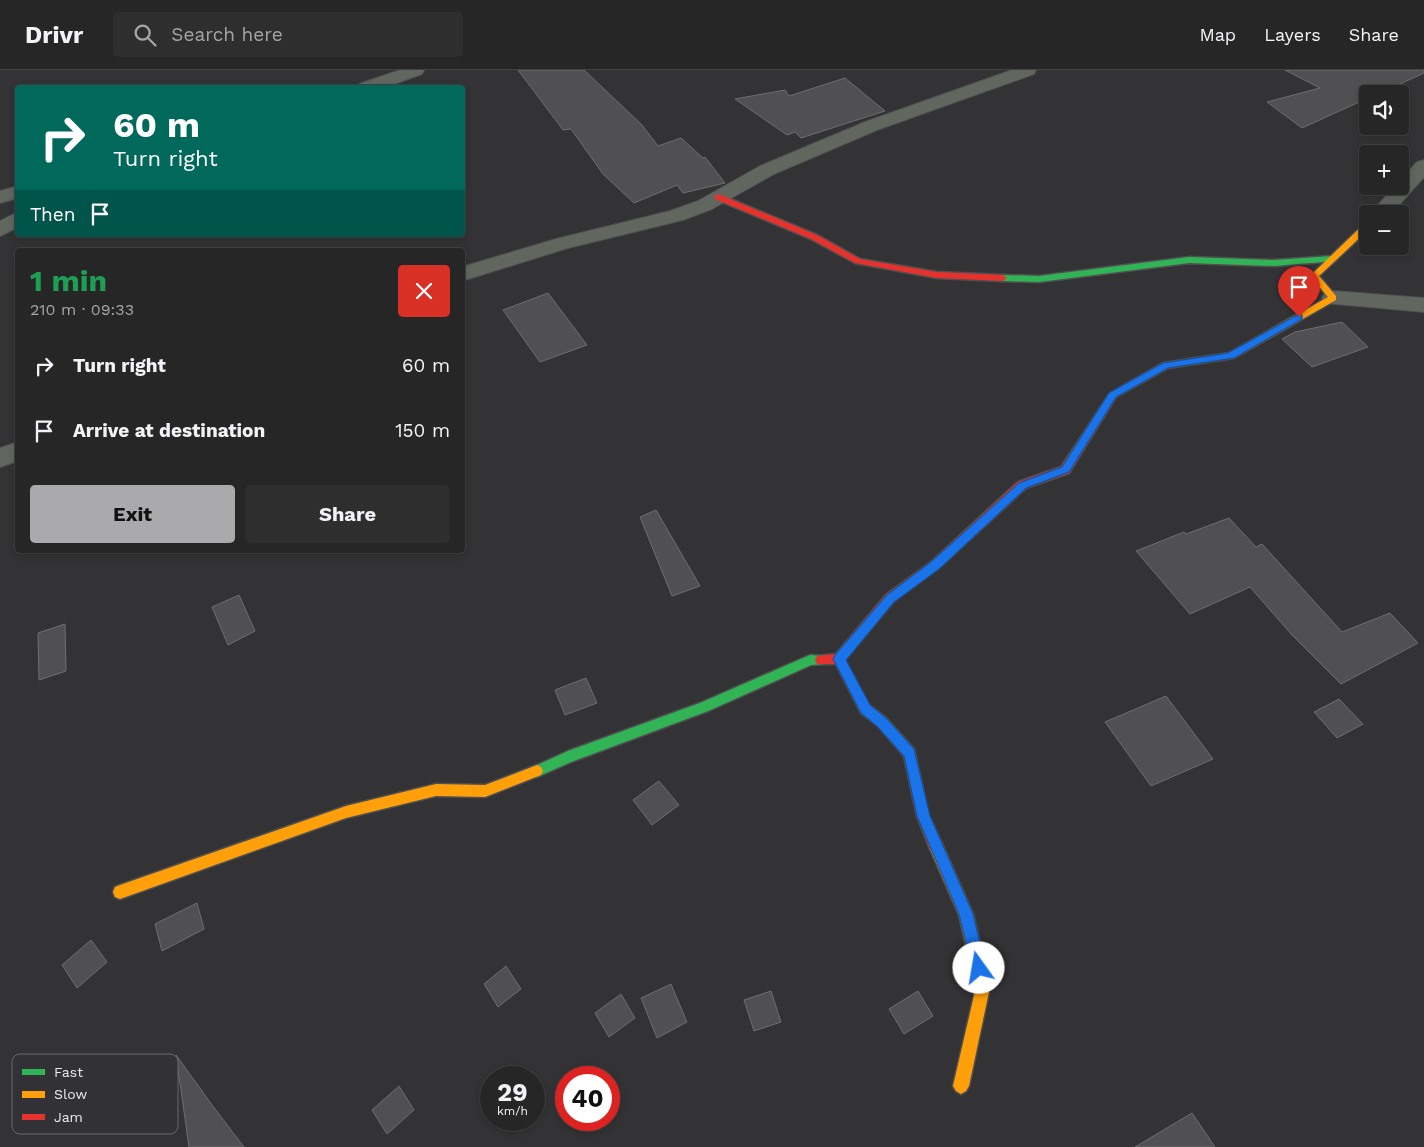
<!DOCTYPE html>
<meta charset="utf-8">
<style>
:root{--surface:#262627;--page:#2e2e2f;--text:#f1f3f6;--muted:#a4a5a7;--line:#424344;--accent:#aaaaac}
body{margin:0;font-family:"Work Sans",sans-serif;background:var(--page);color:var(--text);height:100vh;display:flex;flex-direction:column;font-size:19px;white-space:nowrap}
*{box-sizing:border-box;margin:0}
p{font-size:16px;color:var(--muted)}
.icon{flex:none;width:28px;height:28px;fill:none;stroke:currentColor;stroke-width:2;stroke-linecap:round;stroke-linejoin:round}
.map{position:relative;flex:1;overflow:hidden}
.sheet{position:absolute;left:15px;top:178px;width:450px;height:305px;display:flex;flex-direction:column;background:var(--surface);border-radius:5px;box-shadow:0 2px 8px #0003,0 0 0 1px var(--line)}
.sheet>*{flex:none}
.hud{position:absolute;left:15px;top:15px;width:450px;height:152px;border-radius:5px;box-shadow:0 2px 8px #0003,0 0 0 1px var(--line);background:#00695c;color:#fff;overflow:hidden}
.fabs{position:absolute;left:1359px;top:15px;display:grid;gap:10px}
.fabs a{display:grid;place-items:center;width:50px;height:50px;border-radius:5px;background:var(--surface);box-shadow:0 2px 8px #0003,0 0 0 1px var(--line);font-size:25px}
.speed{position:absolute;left:480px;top:996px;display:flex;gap:10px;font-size:25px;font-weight:700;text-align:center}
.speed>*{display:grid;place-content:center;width:65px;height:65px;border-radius:50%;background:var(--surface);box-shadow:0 2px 8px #0003,0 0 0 1px var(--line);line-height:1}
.speed small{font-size:12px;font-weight:400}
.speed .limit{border:8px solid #d22;background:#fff;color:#111}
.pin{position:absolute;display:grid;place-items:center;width:42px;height:42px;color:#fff;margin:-51px -21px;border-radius:50% 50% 50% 0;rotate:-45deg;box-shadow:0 0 5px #0007}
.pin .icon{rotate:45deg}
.me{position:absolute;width:55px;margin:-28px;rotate:347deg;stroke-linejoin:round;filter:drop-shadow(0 0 4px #0008)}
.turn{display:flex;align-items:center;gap:18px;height:105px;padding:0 15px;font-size:22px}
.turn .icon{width:65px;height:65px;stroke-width:2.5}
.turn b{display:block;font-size:35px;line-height:42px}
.then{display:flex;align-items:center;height:48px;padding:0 15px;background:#0003;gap:10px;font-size:19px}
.round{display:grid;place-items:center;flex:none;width:52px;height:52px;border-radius:5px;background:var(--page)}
.summary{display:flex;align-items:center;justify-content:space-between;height:85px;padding:0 15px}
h1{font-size:30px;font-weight:700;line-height:38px;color:#1e9e55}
.action{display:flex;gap:10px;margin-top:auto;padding:10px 15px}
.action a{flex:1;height:58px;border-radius:5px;background:var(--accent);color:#111;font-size:20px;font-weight:700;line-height:58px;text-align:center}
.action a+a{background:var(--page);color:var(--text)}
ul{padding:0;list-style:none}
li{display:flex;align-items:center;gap:15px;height:65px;padding:0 15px}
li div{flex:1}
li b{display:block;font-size:19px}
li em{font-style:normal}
header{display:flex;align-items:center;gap:30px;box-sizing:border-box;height:70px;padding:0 25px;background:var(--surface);border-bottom:1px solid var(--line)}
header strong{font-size:24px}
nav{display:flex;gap:28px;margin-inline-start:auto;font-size:18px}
.search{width:350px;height:45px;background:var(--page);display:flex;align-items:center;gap:12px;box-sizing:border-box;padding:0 18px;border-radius:5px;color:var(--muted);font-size:19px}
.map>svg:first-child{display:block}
</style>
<header>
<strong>Drivr</strong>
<div class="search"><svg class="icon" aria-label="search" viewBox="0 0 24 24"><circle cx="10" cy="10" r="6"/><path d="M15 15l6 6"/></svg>Search here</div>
<nav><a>Map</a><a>Layers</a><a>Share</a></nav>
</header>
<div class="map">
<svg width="1424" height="1077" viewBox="0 0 1424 1077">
<rect width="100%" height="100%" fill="#333234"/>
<path fill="#504f51" stroke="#6e6d6f" d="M518,0H584L642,55L658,76L681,68L703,88L705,87L725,113L683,123L677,115L634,133L603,104L571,59L563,60Z
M1285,0H1424V3L1378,24H1368V28L1302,58L1267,32L1320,18Z
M845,8L885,41L801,68L795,62L787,65L735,29L785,20L789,26Z
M548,223L587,275L540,292L503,240Z
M1342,252L1368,277L1312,297L1282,269L1295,262Z
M656,440L700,516L672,526L640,447Z
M1229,448L1256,477L1262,474L1342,562L1390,543L1418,573L1341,614L1292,565L1250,517L1190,544L1136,481L1184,462L1186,464Z
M239,525L255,561L228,575L212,537Z
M65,554L66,601L39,610L38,563Z
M586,608L597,633L565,645L555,620Z
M1166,626L1213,689L1151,716L1105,652Z
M1339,629L1363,654L1337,668L1314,642Z
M659,711L679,735L652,755L633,730Z
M197,833L204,859L162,881L155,854Z
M91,870L107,892L77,918L62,895Z
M506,896L521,919L498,937L484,914Z
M671,914L687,952L657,968L641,928Z
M771,921L781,952L754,961L744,930Z
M918,921L933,946L904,964L889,939Z
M621,924L635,948L609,967L595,943Z
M176,985L215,1039L244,1077H189Z
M399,1016L414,1040L387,1064L372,1040Z
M1192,1043L1215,1077H1135Z"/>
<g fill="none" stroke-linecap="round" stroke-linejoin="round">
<g stroke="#504f51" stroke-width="2">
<path id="street" d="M400,0H424L422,4L383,18H357L359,14Z
M1012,0H1036L1034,4L877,60L774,104L712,139L683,150L568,178L462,211V197L556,169L670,141L698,131L760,96L865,52Z
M1424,90V107L1391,144H1370L1395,116H1400V111L1417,92Z
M18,116V128L0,133V121Z
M18,142V157L0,166V151Z
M1333,221L1424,228V242L1325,233L1322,228L1325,223Z
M18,372V391L0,397V378Z"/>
</g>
<g stroke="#504f51" stroke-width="3">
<path id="fast" d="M1332,186L1335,187V191L1274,196L1189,193L1039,212L1003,211L999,208L1003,205L1039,206L1189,187L1274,190Z
M810,585L825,586L827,590L825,594L811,595L708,641L571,692L537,707L533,705L531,701L533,697L568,681L700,633Z"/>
</g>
<g stroke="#504f51" stroke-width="3">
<path id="slow" d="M1365,153H1368V160L1319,206L1336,226V230L1234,288L1168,298L1125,322H1119V318L1163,293L1229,283L1328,227L1310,206Z
M537,695L541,697L543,701L541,705L485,727L436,726L346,748L120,829L115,827L113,822L115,817L120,815L346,736L436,714L485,715Z
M935,767L940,769L973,844L990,917L969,1016L966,1021L961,1024L956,1021L953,1016L976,917L959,845L928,774L930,769Z"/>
</g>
<g stroke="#504f51" stroke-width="3">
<path id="jam" d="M715,125H721L817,165L860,189L937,202L1003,205L1007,208L1003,211L937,208L855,193L811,169L715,129Z
M1122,317L1125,318V322L1116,327L1069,403L1026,418L939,498L894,531L845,590L869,635L886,648L914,679L929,746L942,774L940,779L935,781L930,779L917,746L904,686L878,656L861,643L836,594H817L815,590L817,586L836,584L886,525L931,492L1018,412L1061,397L1110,323Z"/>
</g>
<use href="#street" fill="#61675e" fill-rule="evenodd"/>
<use href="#fast" fill="#30b455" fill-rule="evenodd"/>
<use href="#slow" fill="#ff9f0a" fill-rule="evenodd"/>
<use href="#jam" fill="#e5322d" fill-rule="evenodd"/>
</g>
<path fill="#1a73e8" stroke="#114b97" d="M1299,244L1302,245V249L1234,288L1168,298L1116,327L1069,402L1026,418L939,499L894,532L846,590L870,635L886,648L914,679L930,746L973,844L986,898L984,904L979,906L974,904L959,844L917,746L904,686L877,656L861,643L833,589L835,585L887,525L931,492L1019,413L1062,397L1109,323L1163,293L1228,283Z"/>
<rect x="12" y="984" width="166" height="80" rx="8" fill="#323135" stroke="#69686c" stroke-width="1"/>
<rect x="22" y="999" width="23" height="6" fill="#30b455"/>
<rect x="22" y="1021" width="23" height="7" fill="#ff9f0a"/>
<rect x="22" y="1044" width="23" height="6" fill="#e5322d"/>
<g font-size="14" fill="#eaeaec">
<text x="54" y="1007">Fast</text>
<text x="54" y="1029">Slow</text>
<text x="54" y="1052">Jam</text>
</g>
</svg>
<div class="fabs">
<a><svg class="icon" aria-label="sound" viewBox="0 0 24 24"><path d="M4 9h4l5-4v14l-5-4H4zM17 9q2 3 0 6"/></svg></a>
<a>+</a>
<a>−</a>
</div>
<div class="speed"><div>29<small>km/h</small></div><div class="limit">40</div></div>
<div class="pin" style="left:1299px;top:247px;background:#d93025"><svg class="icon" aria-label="arrive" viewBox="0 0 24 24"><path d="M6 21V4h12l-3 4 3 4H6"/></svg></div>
<svg class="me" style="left:979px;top:898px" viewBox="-20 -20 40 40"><circle r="19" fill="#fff"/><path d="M0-13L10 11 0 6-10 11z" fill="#1a73e8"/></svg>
<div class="hud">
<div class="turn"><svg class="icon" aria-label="right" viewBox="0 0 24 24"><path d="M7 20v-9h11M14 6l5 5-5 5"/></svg><div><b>60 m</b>Turn right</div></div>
<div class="then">Then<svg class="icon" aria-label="arrive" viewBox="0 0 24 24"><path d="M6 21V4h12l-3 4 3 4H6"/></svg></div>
</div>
<section class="sheet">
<div class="summary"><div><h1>1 min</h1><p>210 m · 09:33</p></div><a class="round" style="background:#d93025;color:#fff"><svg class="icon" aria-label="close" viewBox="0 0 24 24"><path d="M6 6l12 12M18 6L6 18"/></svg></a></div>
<ul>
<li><svg class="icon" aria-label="right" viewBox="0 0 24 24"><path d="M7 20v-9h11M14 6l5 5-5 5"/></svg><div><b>Turn right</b></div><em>60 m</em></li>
<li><svg class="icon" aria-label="arrive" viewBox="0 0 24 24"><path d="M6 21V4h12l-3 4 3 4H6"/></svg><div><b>Arrive at destination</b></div><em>150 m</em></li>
</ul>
<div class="action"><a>Exit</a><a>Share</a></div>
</section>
</div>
